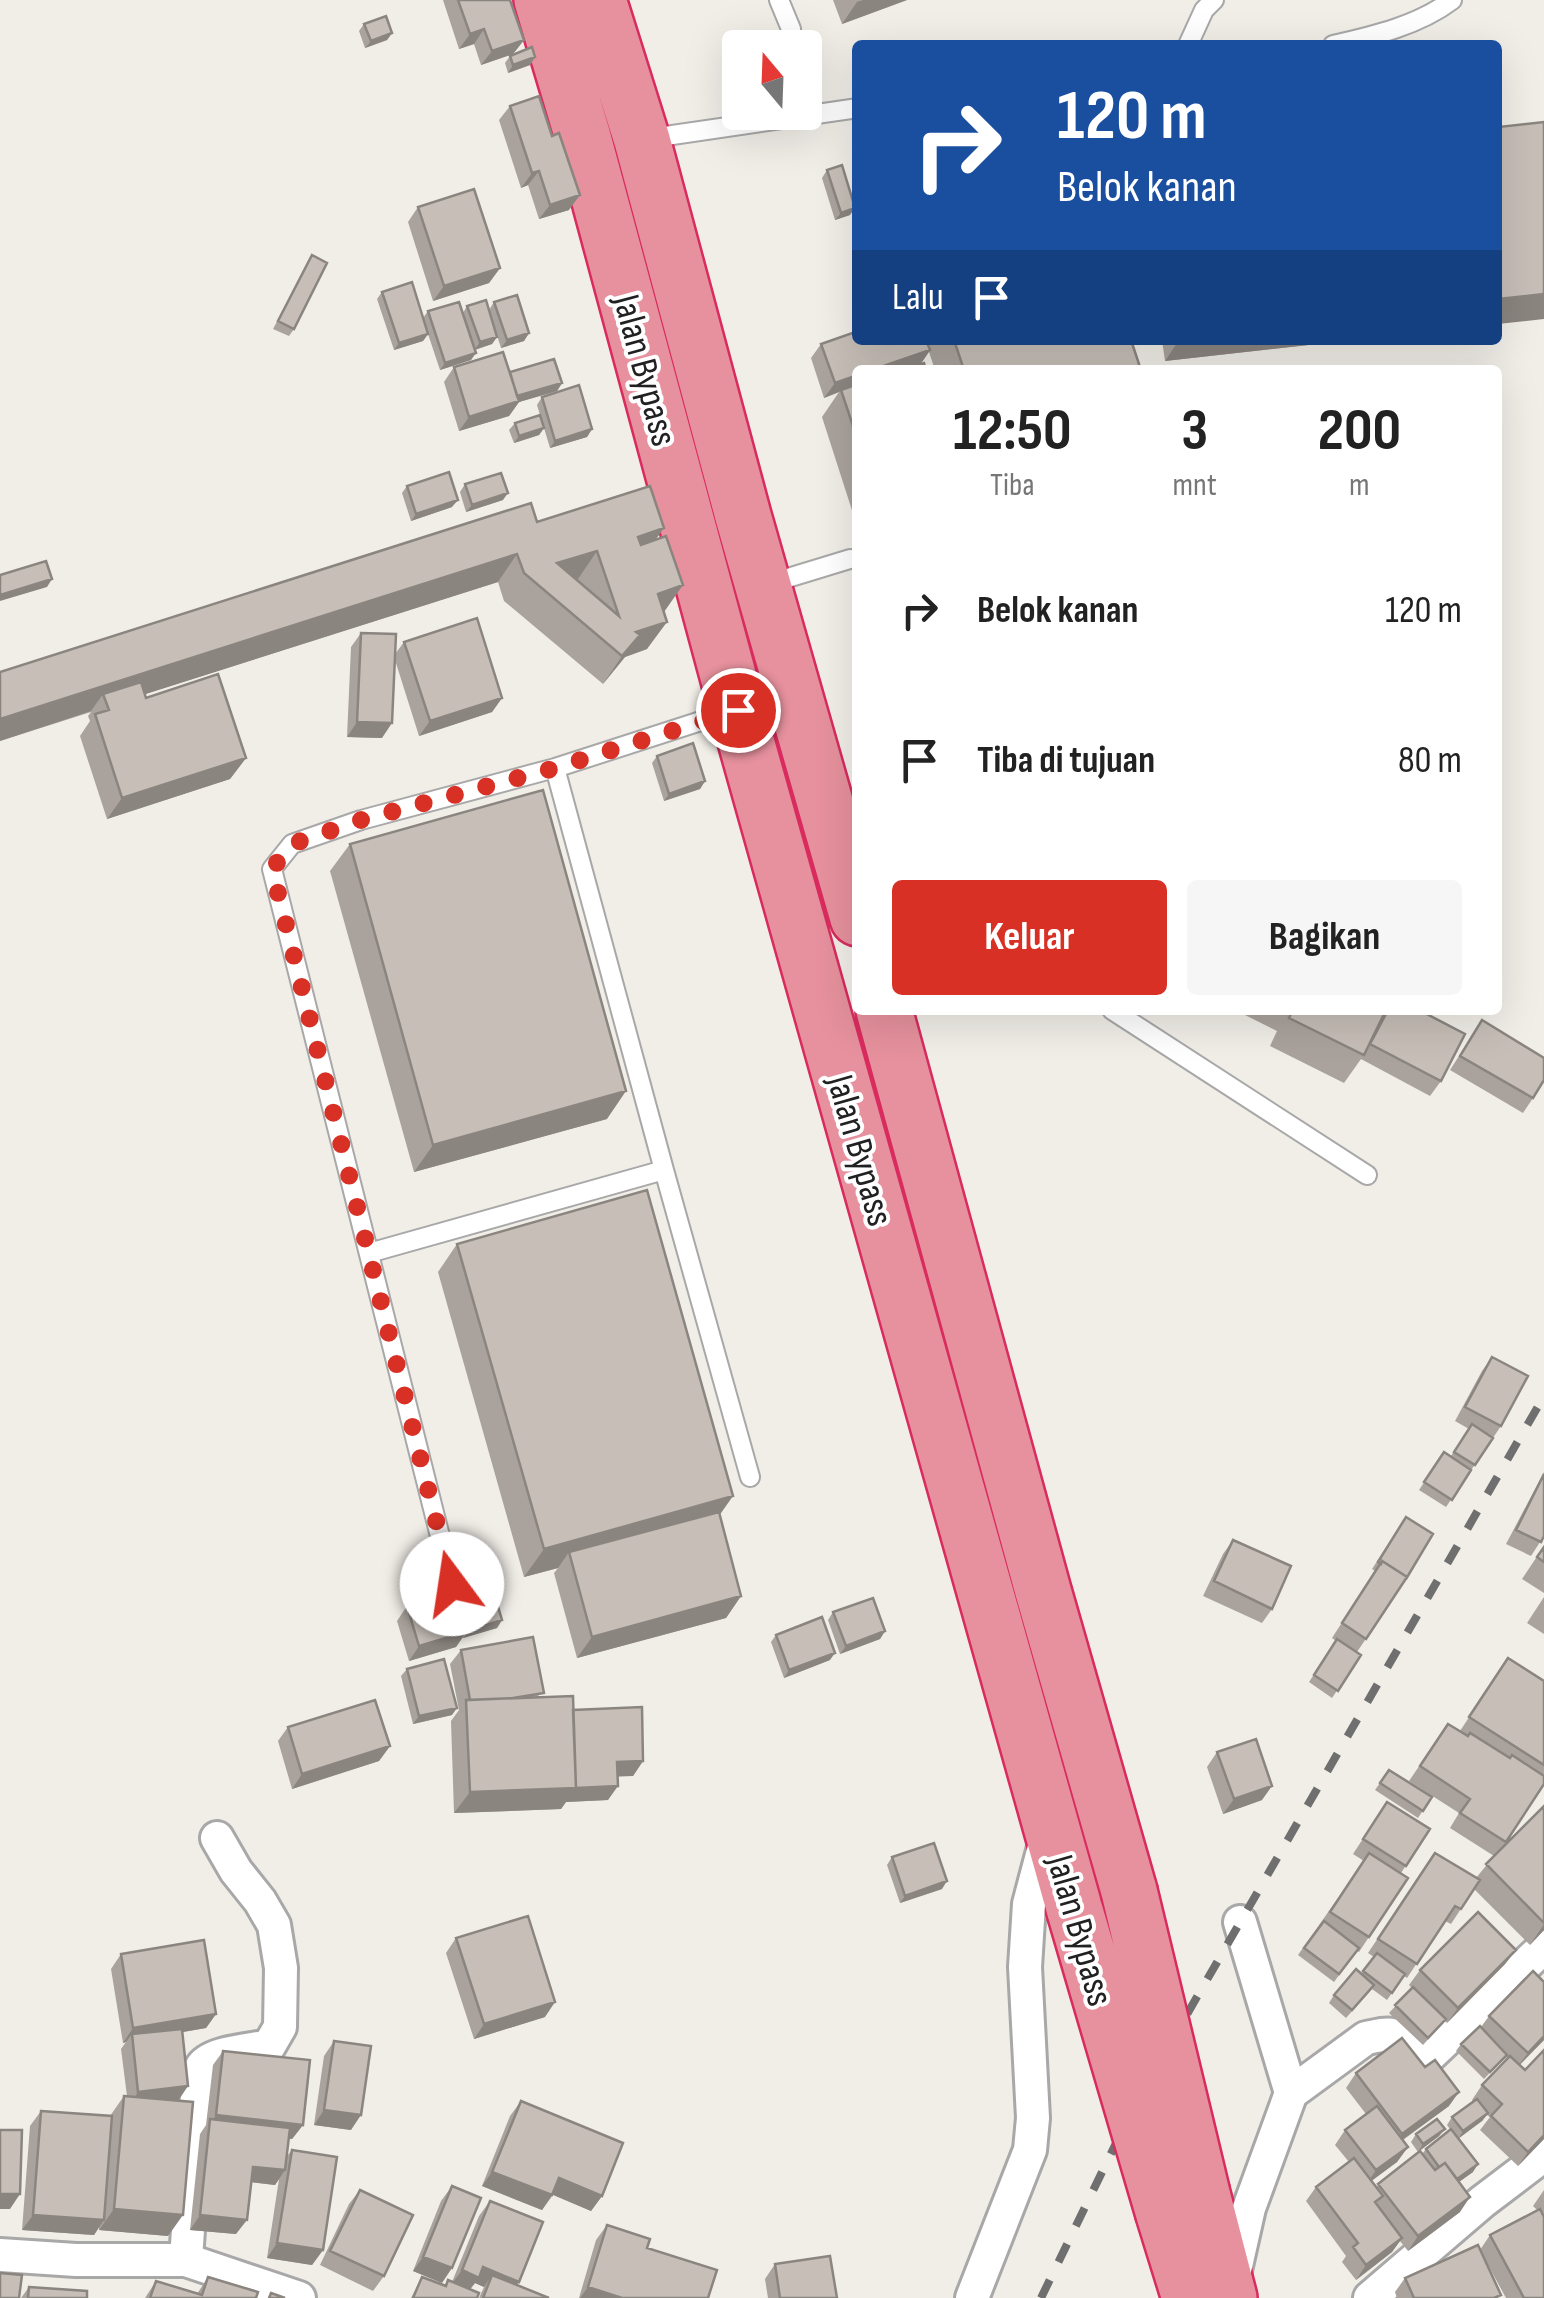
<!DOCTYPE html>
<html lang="id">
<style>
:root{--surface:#fff;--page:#f6f6f6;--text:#222;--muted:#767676;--accent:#d93025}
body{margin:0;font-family:"Sofia Sans Condensed",sans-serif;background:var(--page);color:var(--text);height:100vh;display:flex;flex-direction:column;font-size:38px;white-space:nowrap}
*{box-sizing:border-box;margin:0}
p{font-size:32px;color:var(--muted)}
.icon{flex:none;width:55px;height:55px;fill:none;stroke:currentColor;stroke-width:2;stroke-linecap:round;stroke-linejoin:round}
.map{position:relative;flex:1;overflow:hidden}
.sheet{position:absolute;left:852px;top:365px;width:650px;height:650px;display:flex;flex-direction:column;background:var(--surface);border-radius:10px;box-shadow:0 10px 40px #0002}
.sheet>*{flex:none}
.hud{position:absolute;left:852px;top:40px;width:650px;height:305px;border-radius:10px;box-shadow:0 10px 40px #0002;background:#1a4fa0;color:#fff;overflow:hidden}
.needle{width:65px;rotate:341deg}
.tools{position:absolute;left:722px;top:30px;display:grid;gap:20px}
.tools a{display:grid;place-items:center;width:100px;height:100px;border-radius:10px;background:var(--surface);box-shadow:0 10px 40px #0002;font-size:50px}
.pin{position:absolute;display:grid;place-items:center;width:85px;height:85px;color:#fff;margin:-42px;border:5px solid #fff;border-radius:50%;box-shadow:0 2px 10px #0007}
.me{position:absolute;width:110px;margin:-55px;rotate:346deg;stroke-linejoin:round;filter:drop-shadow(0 0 8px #0008)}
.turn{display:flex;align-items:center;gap:35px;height:210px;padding:0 40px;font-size:45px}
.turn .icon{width:130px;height:130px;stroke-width:2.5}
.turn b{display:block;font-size:70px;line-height:85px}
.then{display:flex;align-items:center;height:95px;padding:0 40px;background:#0003;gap:20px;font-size:38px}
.eta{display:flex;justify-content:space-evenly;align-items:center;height:170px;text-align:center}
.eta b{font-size:60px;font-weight:700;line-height:70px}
.button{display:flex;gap:20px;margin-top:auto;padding:20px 40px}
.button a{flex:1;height:115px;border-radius:10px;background:var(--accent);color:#fff;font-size:40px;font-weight:700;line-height:115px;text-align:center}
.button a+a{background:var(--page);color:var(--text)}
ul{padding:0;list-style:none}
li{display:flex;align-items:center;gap:30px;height:150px;padding:0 40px}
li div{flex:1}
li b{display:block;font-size:38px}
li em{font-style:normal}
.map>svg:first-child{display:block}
</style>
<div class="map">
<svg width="1544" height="2298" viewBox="0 0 1544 2298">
<rect width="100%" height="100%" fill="#f1eee8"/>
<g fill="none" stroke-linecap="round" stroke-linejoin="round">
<g stroke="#a8a8a8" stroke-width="22">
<path id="lane" d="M779,0L791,29
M1188,45L1204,10L1214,0
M1333,45C1374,36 1419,25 1452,0
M645,139L858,108
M768,584L850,559
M555,768L664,1170L750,1477
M1112,1010L1367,1175
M369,1253L664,1170
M452,1584L272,869L292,844L361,820L555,768L732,711"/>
</g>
<g stroke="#a8a8a8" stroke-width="38">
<path id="street" d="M1291,2093L1366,2038C1374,2037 1384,2033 1392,2035C1407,2041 1409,2056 1428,2057L1544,1947
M0,2255L76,2260H186L299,2298
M186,2260L197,2093C198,2086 198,2075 201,2068C209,2052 252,2050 269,2046L280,2027L281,1968L274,1925L260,1901L236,1871L217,1838
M1233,2279L1249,2208L1291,2093L1240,1922
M972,2298L1030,2150L1033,2118L1025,1967L1029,1904L1047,1836
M1370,2298L1482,2202L1544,2155"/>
</g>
<g stroke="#d92b5e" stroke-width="60">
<path id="highway" d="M542,0L582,134L737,709L1075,1911
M598,0L642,140L743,516L858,918
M884,1010L1043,1591L1129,1891
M1202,2194L1229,2298
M1164,2214L1190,2298"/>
</g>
<use href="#lane" stroke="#fff" stroke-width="18"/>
<use href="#street" stroke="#fff" stroke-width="32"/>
<use href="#highway" stroke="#e6919d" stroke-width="55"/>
<path stroke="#6f6f6f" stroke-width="8" stroke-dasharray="20 20" stroke-linecap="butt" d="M1041,2298L1134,2106L1544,1396"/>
<g stroke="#d92b5e" stroke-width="60" stroke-linecap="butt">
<path id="highway-bridge" d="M1129,1891L1202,2194
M1075,1911L1164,2214"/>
</g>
<use href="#highway-bridge" stroke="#e6919d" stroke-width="55"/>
</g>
<path fill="#aaa39d" d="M443,0H510L524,40L513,54L481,65L474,44L459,49Z
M833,0H907L842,24Z
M364,24L392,33L387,40L365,48L359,31Z
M510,56L535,57L530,65L508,73L505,63Z
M510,106L569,210L539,219L528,185L521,188L499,120Z
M827,170L850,215L835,220L822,178Z
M418,207L500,268L489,283L433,301L408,222Z
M312,255L294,329L289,336L273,329Z
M382,292L423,318L428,311L463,313L467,306L497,337L492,344L475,350L471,360L440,370L428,334L423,341L394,350L377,299Z
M494,302L529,333L524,341L501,348L489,310Z
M858,340H1131L1141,370H935L929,352L920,365L858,370V529L822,417L839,392L824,398L811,358L821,344Z
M1162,340H1354L1165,361Z
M454,367L510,372L562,383L557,391L519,402L509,416L459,431L444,382Z
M542,397L592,429L587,437L550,448L544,428L539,435L514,443L509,430L515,423L540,415L537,405Z
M465,484L503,500L466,512L460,492Z
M407,486L452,507L411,521L402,493Z
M537,522L656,540L664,612L647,649L625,657L603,684L504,601L498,582L145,694L146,698L246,758L230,779L107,819L80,736L90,721L88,716L91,712L0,741V672Z
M361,633L395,654L404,642L502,698L492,712L419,736L395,660L382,738L347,737L351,647Z
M657,756L705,781L700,789L664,801L652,763Z
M350,844L607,1119L414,1172L330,871Z
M1235,1010H1419L1441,1081L1430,1096L1361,1059L1344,1083L1270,1046L1277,1031Z
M1482,1020L1533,1098L1523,1113L1450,1070Z
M457,1244L720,1516L741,1596L726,1618L577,1658L554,1573L558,1568L524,1577L438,1272Z
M1492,1357L1501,1426L1446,1507L1419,1490L1444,1452L1451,1456L1469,1429L1455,1421L1482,1371Z
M1544,1472V1536L1531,1556L1506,1544Z
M1406,1517V1579L1357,1652L1361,1655L1332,1698L1309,1682L1336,1641L1332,1638L1375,1571L1372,1569Z
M1233,1540L1272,1609L1262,1623L1203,1596L1223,1554Z
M1544,1546V1593L1522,1579Z
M1544,1597V1634L1527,1623Z
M459,1601L502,1620L497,1628L463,1638V1637L456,1647L409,1661L397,1621L407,1606L457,1603Z
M833,1612L885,1631L880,1639L840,1654L828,1620Z
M776,1635L830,1660L784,1678L771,1642Z
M461,1650L541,1697L573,1710L643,1761L633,1776H618L608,1800L566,1802L561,1809L454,1813L451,1721L459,1710L450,1664Z
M1508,1658L1544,1681V1785L1502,1848L1544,1806V1930L1530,1945L1474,1889L1451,1924L1445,1921L1407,1978L1404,1976L1387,2000L1372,1989L1346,2018L1329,2003L1334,1995L1362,1973L1374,1957L1368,1953L1435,1853L1476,1878L1494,1856L1450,1828L1459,1813L1409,1781L1448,1724L1460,1731Z
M407,1669L452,1715L413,1724L401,1676Z
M288,1727L390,1746L379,1761L292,1789L278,1741Z
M1217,1752L1262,1800L1223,1814L1207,1767Z
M1389,1770L1432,1797L1418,1818L1375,1790Z
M1387,1802L1430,1829L1401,1873L1408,1878L1359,1952L1357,1951L1334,1982L1298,1955L1364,1861L1353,1854Z
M892,1857L942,1889L900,1903L887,1865Z
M456,1938L545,2017L474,2039L446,1953Z
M1516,1950L1505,1964L1447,2023L1445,2021L1423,2045L1389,2013L1412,1988L1409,1985L1420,1970Z
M121,1954L216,2014L206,2028L182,2032L168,2236L99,2230V2227L94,2235L22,2230L30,2126L41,2111L110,2116L124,2096H127L121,2049L126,2042L123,2043L111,1969Z
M1544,1980V2040L1520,2065L1525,2070L1544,2050V2139L1518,2166L1480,2130L1490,2117L1487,2115L1482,2121L1458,2138L1473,2172L1459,2182L1460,2212L1408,2251L1400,2241L1392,2252L1356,2280L1342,2262L1346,2256L1306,2201L1316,2187L1349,2162L1335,2145L1345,2130L1366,2114L1346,2088L1356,2073L1449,2106L1403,2140L1408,2147L1397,2162L1371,2181L1376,2187L1422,2154L1426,2149L1450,2129L1447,2125L1452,2117L1473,2102L1472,2100L1482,2085L1508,2058L1506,2056L1484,2079L1456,2051L1461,2044L1481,2027L1489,2016Z
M334,2041L351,2130L314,2125L324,2056Z
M223,2051L303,2125L292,2139H289L287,2156L292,2150L323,2250L312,2265L267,2258L279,2179L275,2185L251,2182L236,2234L190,2230L200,2134L206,2125L213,2065Z
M521,2101L602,2196L591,2211L553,2195L542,2210L482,2186L510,2116Z
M1445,2129L1439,2136L1418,2152L1411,2142L1416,2134Z
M452,2186L442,2283L413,2271L441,2201Z
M360,2190L384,2276L373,2291L320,2265L349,2204Z
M1544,2190V2298H1506L1482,2254L1498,2298H1397L1395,2292L1405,2278L1480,2250L1490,2235L1537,2210L1533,2206Z
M490,2201L519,2282L517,2285L549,2298H479L484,2287L475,2283L470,2289L477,2298H411L422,2277L444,2286L448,2280L452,2282L479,2216Z
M607,2225L647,2248L708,2298H579L596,2240Z
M775,2264L837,2298H768L765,2279Z
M208,2277L256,2298H145L156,2281L197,2294Z
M29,2287L87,2298H21Z"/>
<path fill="#8b8580" d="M863,0H907L842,24L857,2Z
M484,29L474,44L459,49L470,34Z
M392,33L387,40L365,48L371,41Z
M524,40L513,54L481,65L492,51Z
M535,57L530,65L508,73L513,65Z
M539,171L528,185L521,188L532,173Z
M580,195L569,210L539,219L550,205Z
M855,208L850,215L835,220L841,213Z
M500,268L489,283L433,301L444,286Z
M1544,294V319L1498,324V299Z
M529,333L524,341L501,348L507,340Z
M428,334L423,341L394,350L399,343Z
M497,337L492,344L474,350L480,342Z
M1179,340H1354L1165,361Z
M930,350L920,365L904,370H872Z
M476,353L471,360L440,370L445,363Z
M858,375V386L841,390L839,392L824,398L835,383Z
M562,383L557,391L519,402L509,416L459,431L469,417L515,397Z
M544,428L539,435L514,443L519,436Z
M592,429L587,437L550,448L555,441Z
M508,493L503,500L466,512L472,505Z
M458,500L452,507L411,521L416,514Z
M664,528L644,556L638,537Z
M597,551L578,579L543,589L557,563Z
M517,554L498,582L108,706L103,694L91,711L0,741V719Z
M52,579L47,587L0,601V595Z
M683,585L664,612L658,594Z
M667,622L647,649L625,657L603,684L622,656L636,632Z
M502,698L492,712L419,736L430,721Z
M357,722L392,723L382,738L347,737Z
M246,758L230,779L107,819L122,798Z
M705,781L700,789L664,801L669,794Z
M626,1091L607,1119L414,1172L433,1145Z
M733,1496L714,1523L569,1552L558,1568L524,1577L544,1549Z
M741,1596L726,1618L577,1658L592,1637Z
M502,1620L497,1628L463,1638L468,1631Z
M885,1631L880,1639L840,1654L846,1646Z
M466,1632L456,1647L409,1661L419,1646Z
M835,1653L830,1660L784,1678L789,1670Z
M457,1708L452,1715L413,1724L419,1716Z
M390,1746L379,1761L292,1789L302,1774Z
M643,1761L633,1776L607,1777L617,1762Z
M618,1786L608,1800L566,1802L561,1809L454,1813L470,1792Z
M1272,1786L1262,1800L1223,1814L1234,1799Z
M947,1881L942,1889L900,1903L905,1896Z
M1544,1924V1930L1530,1945Z
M1516,1950L1505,1964L1447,2023L1458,2008Z
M555,2002L545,2017L474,2039L484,2024Z
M216,2014L206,2028L132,2041V2034L126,2042L123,2043L133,2028Z
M1544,2036V2040L1517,2067L1528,2053Z
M188,2086L178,2101L128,2107L138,2092Z
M1459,2092L1449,2106L1391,2148L1402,2134Z
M324,2110L361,2115L351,2130L314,2125Z
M1488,2113L1482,2121L1458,2139L1463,2131Z
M216,2115L303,2125L292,2139L209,2130L210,2124Z
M1445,2129L1439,2136L1418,2152L1423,2144Z
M1544,2135V2139L1518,2166L1528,2152Z
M1408,2147L1397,2162L1366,2185L1376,2170Z
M1478,2164L1473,2172L1446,2191L1452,2183Z
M253,2167L285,2170L275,2185L242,2181Z
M492,2172L552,2195L542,2210L482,2186Z
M559,2178L602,2196L591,2211L549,2193Z
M0,2194H20L10,2209H0Z
M1470,2197L1460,2212L1408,2251L1418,2236Z
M114,2209L183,2215L168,2236L99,2230Z
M33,2215L104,2220L94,2235L22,2230Z
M200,2215L247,2220L236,2234L190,2230Z
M1402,2238L1392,2252L1356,2280L1366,2265Z
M277,2243L323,2250L312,2265L267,2258Z
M423,2257L452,2268L442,2283L413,2271Z
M483,2267L519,2282L509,2297L492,2275L484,2287L475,2283L468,2292L451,2285L462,2270Z
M588,2287L622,2298H580Z"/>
<path fill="#c6beb7" stroke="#8b8580" stroke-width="2.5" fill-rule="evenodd" d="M458,0H510L524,40L492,51L484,29L470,34Z
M386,16L392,33L371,41L364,24Z
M532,47L535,57L513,65L510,56Z
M539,96L552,136L559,133L580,195L550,205L539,171L532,173L510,106Z
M1544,122V294L1498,299V127Z
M842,165L855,208L841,213L827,170Z
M474,189L500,268L444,286L418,207Z
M312,255L327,263L294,329L278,321Z
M412,282L428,334L399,343L382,292Z
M517,295L529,333L507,340L494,302Z
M486,300L497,337L480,342L467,306Z
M459,302L476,353L445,363L428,311Z
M858,331V340H926L930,350L872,370H858V375L835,383L821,344Z
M954,340H1131L1141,370H964Z
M503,352L519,401L469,417L454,367Z
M554,359L562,383L517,396L510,372Z
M924,363L926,370H903Z
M858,384V441L841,390Z
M579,385L592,429L555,441L542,397Z
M540,415L544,428L519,436L515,423Z
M449,472L458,500L416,514L407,486Z
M501,473L508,493L472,505L465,484Z
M650,486L664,528L638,537L641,545L666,536L683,585L658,594L667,622L636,632L640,635L622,656L524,573L517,554L0,719V672L531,503L537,522ZM597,551L619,616L557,563Z
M46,561L52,579L0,595V575Z
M477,618L502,698L430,721L404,642Z
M361,633L396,634L392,723L357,722Z
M218,674L246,758L122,798L95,714L109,710L103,694L141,682L146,698Z
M693,743L705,781L669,794L657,756Z
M543,790L626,1091L433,1145L350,844Z
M1293,1010H1386L1364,1055L1289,1018Z
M1388,1010H1419L1465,1034L1441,1081L1370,1044Z
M1482,1020L1544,1058V1080L1533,1098L1460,1056Z
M647,1190L733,1496L544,1549L457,1244Z
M1492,1357L1528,1376L1501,1426L1465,1407Z
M1472,1424L1493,1438L1475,1465L1454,1452Z
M1444,1452L1471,1470L1452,1500L1424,1482Z
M1544,1474V1536L1541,1542L1516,1530Z
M719,1512L741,1596L592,1637L569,1552Z
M1406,1517L1433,1534L1406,1579L1407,1577L1382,1561L1381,1564L1378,1562Z
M1233,1540L1291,1566L1272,1609L1214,1581Z
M1544,1547V1562L1537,1557Z
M1382,1561L1407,1577L1366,1639L1342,1623Z
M493,1590L502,1620L468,1631L459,1601Z
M454,1592L466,1632L419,1646L407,1606Z
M873,1598L885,1631L846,1646L833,1612Z
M822,1617L835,1653L789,1670L776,1635Z
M533,1637L544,1693L513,1698L470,1700L461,1650Z
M1337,1639L1361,1655L1338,1691L1314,1675Z
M1508,1658L1544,1681V1765L1469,1717Z
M444,1659L457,1708L419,1716L407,1669Z
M573,1696L576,1788L470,1792L466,1700Z
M375,1700L390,1746L302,1774L288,1727Z
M642,1707L643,1761L617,1762L618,1786L576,1788L573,1710Z
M1448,1724L1468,1736L1470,1733L1510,1758L1512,1755L1544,1776V1784L1506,1842L1460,1813L1470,1799L1420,1766Z
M1256,1739L1272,1786L1234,1799L1217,1752Z
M1389,1770L1432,1797L1423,1811L1380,1783Z
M1387,1802L1430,1829L1406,1866L1363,1839Z
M1544,1806V1923L1486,1864Z
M934,1843L947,1881L905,1896L892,1857Z
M1369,1853L1408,1878L1369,1937L1330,1912Z
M1435,1853L1480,1880L1461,1909L1455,1906L1417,1964L1378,1939Z
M1478,1912L1516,1950L1458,2008L1420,1970Z
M528,1916L555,2002L484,2024L456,1938Z
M1324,1921L1359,1948L1339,1974L1304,1948Z
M204,1940L216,2014L133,2028L121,1954Z
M1377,1953L1405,1974L1392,1993L1363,1971Z
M1356,1969L1374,1985L1352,2010L1334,1995Z
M1533,1971L1544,1982V2036L1528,2053L1489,2016Z
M1413,1987L1446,2019L1428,2038L1395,2005Z
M1480,2026L1507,2055L1490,2072L1461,2044Z
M182,2029L188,2086L138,2092L132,2034Z
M1402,2038L1425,2067L1435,2060L1459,2092L1402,2134L1356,2073Z
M334,2041L371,2046L361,2115L324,2110Z
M1544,2050V2135L1528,2152L1491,2116L1502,2104L1482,2085L1510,2056L1525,2070Z
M223,2051L310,2060L303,2125L216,2115Z
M124,2096L193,2102L183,2215L114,2209Z
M1477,2099L1488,2113L1463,2131L1452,2117Z
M521,2101L623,2143L602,2196L559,2178L552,2195L492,2172Z
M1377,2106L1408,2147L1376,2170L1345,2130Z
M41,2111L112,2116L104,2220L33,2215Z
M210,2119L290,2128L285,2170L253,2167L247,2220L200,2215Z
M1437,2119L1445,2129L1423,2144L1416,2134Z
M1451,2129L1478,2164L1457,2179L1445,2163L1439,2167L1426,2149Z
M0,2130H22L20,2194H0Z
M292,2150L337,2157L323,2250L277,2243Z
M1420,2151L1435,2170L1445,2163L1470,2197L1418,2236L1378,2184Z
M1354,2158L1383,2196L1375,2202L1402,2238L1366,2265L1353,2247L1358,2243L1316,2187Z
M452,2186L481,2198L452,2268L423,2257Z
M360,2190L413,2215L384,2276L330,2251Z
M490,2201L543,2222L519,2282L483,2267L479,2278L462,2270Z
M1540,2209L1544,2217V2298H1524L1490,2235Z
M607,2225L650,2239L647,2248L717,2270L708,2298H622L588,2287Z
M1478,2245L1501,2295L1494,2298H1414L1405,2278Z
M830,2256L837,2298H780L775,2264Z
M0,2273L22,2275L19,2298H0Z
M492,2275L549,2298H483Z
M208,2277L258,2292L256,2298H150L156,2281L202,2295Z
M422,2277L446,2286L448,2280L479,2293L477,2298H413Z
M29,2287L87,2291V2298H28Z
M271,2293L285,2298H269Z"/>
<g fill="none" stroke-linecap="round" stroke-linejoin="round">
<path stroke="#d93025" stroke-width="18" stroke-dasharray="0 32.4" d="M452,1584L272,869L292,844L361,820L555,768L738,710"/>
</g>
<g text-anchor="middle" stroke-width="8" stroke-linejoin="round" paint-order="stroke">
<g font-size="38" fill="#212121" stroke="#fff">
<text transform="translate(646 370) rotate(75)" y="13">Jalan Bypass</text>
<text transform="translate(861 1150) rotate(74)" y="13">Jalan Bypass</text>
<text transform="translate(1081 1930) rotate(74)" y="13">Jalan Bypass</text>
</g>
</g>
</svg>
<div class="tools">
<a><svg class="needle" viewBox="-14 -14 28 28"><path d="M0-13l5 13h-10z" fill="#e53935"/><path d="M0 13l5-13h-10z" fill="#767676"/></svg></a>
</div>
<div class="pin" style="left:738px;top:710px;background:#d93025"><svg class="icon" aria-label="arrive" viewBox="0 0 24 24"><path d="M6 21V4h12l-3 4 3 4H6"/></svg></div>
<svg class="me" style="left:452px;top:1584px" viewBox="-20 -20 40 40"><circle r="19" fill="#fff"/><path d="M0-13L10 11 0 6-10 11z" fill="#d93025"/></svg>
<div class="hud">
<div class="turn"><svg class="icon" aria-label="right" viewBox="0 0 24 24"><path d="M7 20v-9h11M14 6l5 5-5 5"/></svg><div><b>120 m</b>Belok kanan</div></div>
<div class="then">Lalu<svg class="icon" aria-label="arrive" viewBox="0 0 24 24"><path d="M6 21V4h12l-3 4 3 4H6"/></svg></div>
</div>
<section class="sheet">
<div class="eta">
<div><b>12:50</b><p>Tiba</p></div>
<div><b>3</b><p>mnt</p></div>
<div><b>200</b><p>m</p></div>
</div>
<ul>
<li><svg class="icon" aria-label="right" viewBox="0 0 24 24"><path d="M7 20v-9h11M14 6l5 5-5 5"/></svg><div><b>Belok kanan</b></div><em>120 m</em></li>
<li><svg class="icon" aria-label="arrive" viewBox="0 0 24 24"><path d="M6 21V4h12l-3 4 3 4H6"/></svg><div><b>Tiba di tujuan</b></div><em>80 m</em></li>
</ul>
<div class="button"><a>Keluar</a><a>Bagikan</a></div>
</section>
</div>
